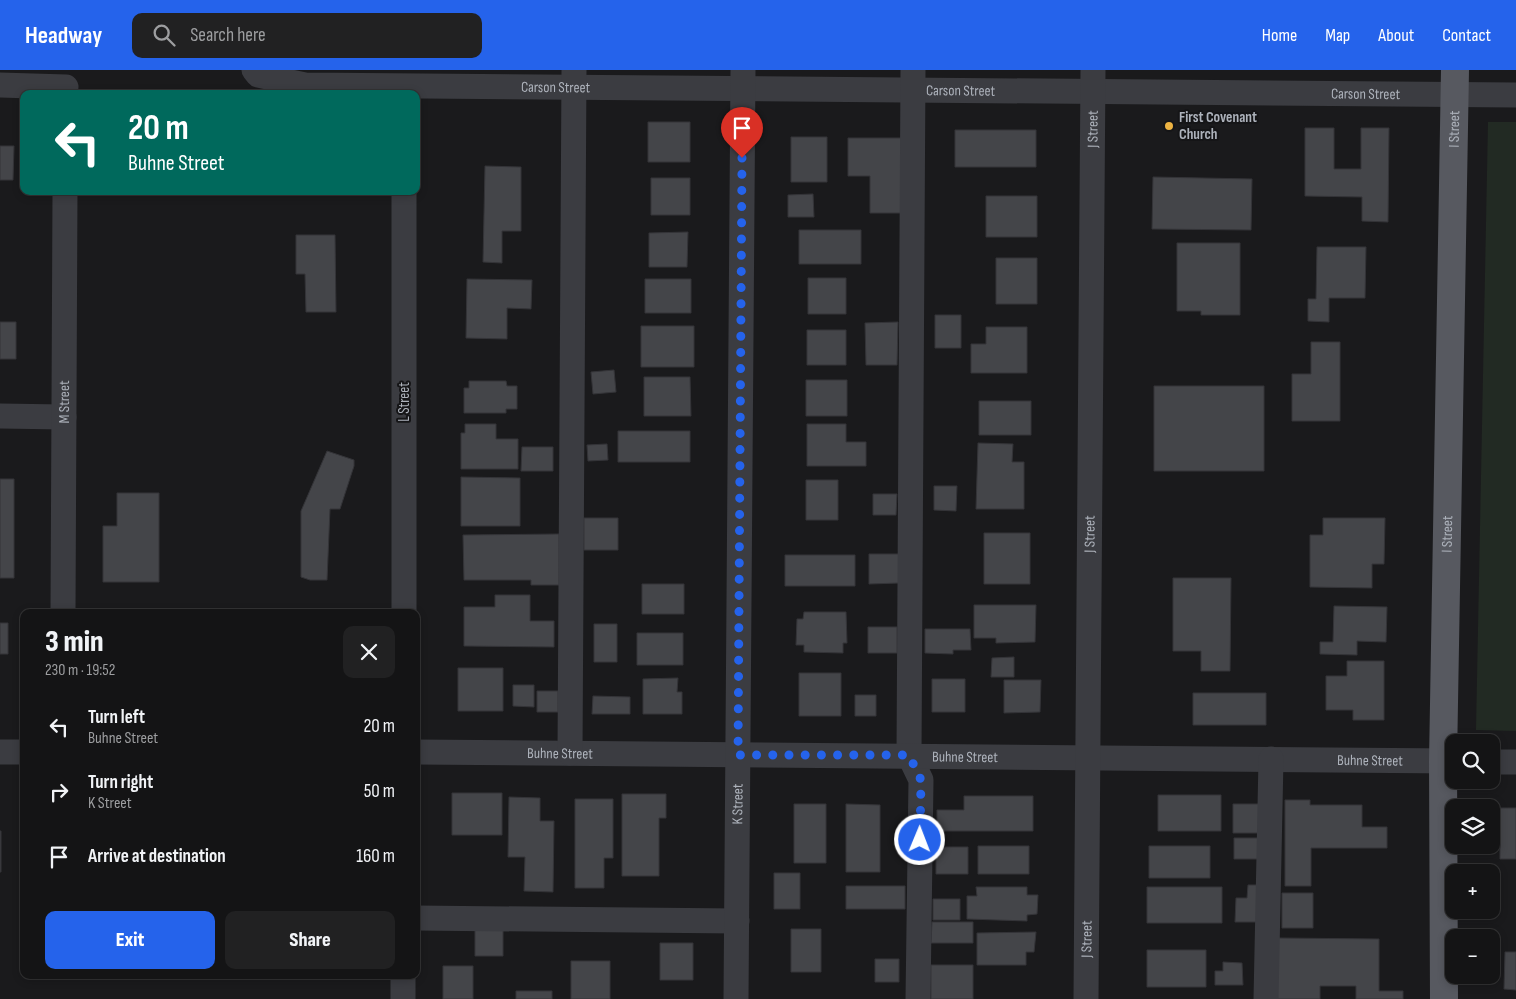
<!DOCTYPE html>
<meta charset="utf-8">
<style>
:root{--surface:#141415;--page:#212122;--text:#f1f3f6;--muted:#9d9ea0;--line:#333334;--accent:#2563eb}
body{margin:0;font-family:"Sofia Sans Condensed",sans-serif;background:var(--page);color:var(--text);height:100vh;display:flex;flex-direction:column;font-size:19px;white-space:nowrap}
*{box-sizing:border-box;margin:0}
p{font-size:16px;color:var(--muted)}
.icon{flex:none;width:28px;height:28px;fill:none;stroke:currentColor;stroke-width:2;stroke-linecap:round;stroke-linejoin:round}
.map{position:relative;flex:1;overflow:hidden}
.drawer{position:absolute;left:20px;top:539px;width:400px;height:370px;display:flex;flex-direction:column;background:var(--surface);border-radius:10px;box-shadow:0 2px 8px #0003,0 0 0 1px var(--line)}
.drawer>*{flex:none}
.banner{position:absolute;left:20px;top:20px;width:400px;height:105px;border-radius:10px;box-shadow:0 2px 8px #0003,0 0 0 1px var(--line);background:#00695c;color:#fff;overflow:hidden}
.buttons{position:absolute;left:1445px;top:664px;display:grid;gap:10px}
.buttons a{display:grid;place-items:center;width:55px;height:55px;border-radius:10px;background:var(--surface);box-shadow:0 2px 8px #0003,0 0 0 1px var(--line);font-size:25px}
.pin{position:absolute;display:grid;place-items:center;width:42px;height:42px;color:#fff;margin:-51px -21px;border-radius:50% 50% 50% 0;rotate:-45deg;box-shadow:0 0 5px #0007}
.pin .icon{rotate:45deg}
.me{position:absolute;width:55px;margin:-28px;rotate:1deg;stroke-linejoin:round;filter:drop-shadow(0 0 4px #0008)}
.turn{display:flex;align-items:center;gap:18px;height:105px;padding:0 25px;font-size:22px}
.turn .icon{width:65px;height:65px;stroke-width:2.5}
.turn b{display:block;font-size:35px;line-height:42px}
.round{display:grid;place-items:center;flex:none;width:52px;height:52px;border-radius:10px;background:var(--page)}
.head{display:flex;align-items:center;justify-content:space-between;height:85px;padding:0 25px}
h1{font-size:30px;font-weight:800;line-height:38px}
.cta{display:flex;gap:10px;margin-top:auto;padding:10px 25px}
.cta a{flex:1;height:58px;border-radius:10px;background:var(--accent);color:#fff;font-size:20px;font-weight:800;line-height:58px;text-align:center}
.cta a+a{background:var(--page);color:var(--text)}
ul{padding:0;list-style:none}
li{display:flex;align-items:center;gap:15px;height:65px;padding:0 25px}
li div{flex:1}
li b{display:block;font-size:19px}
li em{font-style:normal}
header{display:flex;align-items:center;gap:30px;box-sizing:border-box;height:70px;padding:0 25px;background:var(--accent);color:#fff}
header strong{font-size:24px}
nav{display:flex;gap:28px;margin-inline-start:auto;font-size:18px}
.search{width:350px;height:45px;background:var(--page);display:flex;align-items:center;gap:12px;box-sizing:border-box;padding:0 18px;border-radius:10px;color:var(--muted);font-size:19px}
.map>svg:first-child{display:block}
</style>
<header>
<strong>Headway</strong>
<div class="search"><svg class="icon" aria-label="search" viewBox="0 0 24 24"><circle cx="10" cy="10" r="6"/><path d="M15 15l6 6"/></svg>Search here</div>
<nav><a>Home</a><a>Map</a><a>About</a><a>Contact</a></nav>
</header>
<div class="map">
<svg width="1516" height="929" viewBox="0 0 1516 929">
<rect width="100%" height="100%" fill="#1a1a1c"/>
<path fill="#222a23" d="M1488,52H1516V661L1476,660Z"/>
<path fill="#444549" stroke="#343438" d="M648,52H690V92H648Z
M1305,58H1334V99H1361V58H1389L1388,152L1362,151V127L1305,126Z
M955,60H1036V97H955Z
M791,67H827V112H791Z
M848,68H902V143H870V106H848Z
M0,76H14L13,110H0Z
M485,96L521,97V161H502V193L483,192Z
M1153,107L1252,109L1251,160L1152,159Z
M651,108H690V145H651Z
M813,124L814,147H788V125Z
M986,126H1037V167H986Z
M799,160H861V194H799Z
M688,162L687,197H649V163Z
M296,165H335L336,242H306L305,204H296Z
M1177,173H1240V245H1201V241H1177Z
M1317,177H1366L1365,228H1329V252L1308,251V229H1316Z
M996,188H1037V234H996Z
M808,208H846V244H808Z
M467,209L532,210L531,239L507,238V269L466,268Z
M645,209H691V243H645Z
M935,245H961V278H935Z
M0,252H16V289H0Z
M898,252L897,295H866L865,253Z
M641,256H694V297H641Z
M986,257H1027V303H971V274H986Z
M807,260H846V295H807Z
M1311,272H1340V351H1292V304H1311Z
M614,300L616,322L593,324L591,302Z
M644,307H690L691,346H644Z
M806,310H847V346H806Z
M469,311H506L507,316H517V339H506V343H464V318H469Z
M1154,316H1264V401H1154Z
M979,331H1031V365H979Z
M465,354H496V369H518V399H461V363H465Z
M807,354H846V372H866V396H807Z
M618,361H690V392H618Z
M978,373L1013,374L1012,392H1024V439H976Z
M607,374L608,390L588,391L587,375Z
M522,377H553V401H521Z
M327,381L354,390V396L340,439H330L327,510H310L301,507V441Z
M461,407L520,408V456H461Z
M0,409H14V508H0Z
M806,410H838V450H806Z
M934,416H957L956,441L934,440Z
M117,423H159V512H103V456H117Z
M873,424H897L896,445H873Z
M584,448H618V480H584Z
M1323,448H1385L1384,494H1372V518L1310,517V465H1323Z
M984,463H1030V514H984Z
M559,464V515H531V510H464L463,465Z
M869,484H899V513L869,514Z
M785,485H855V516H785Z
M1173,508H1231L1230,601H1201V581H1173Z
M642,514H684V544H642Z
M495,525H530V551H554V577L464,576V537H495Z
M974,535H1036L1035,572L996,573V568H974Z
M1334,536L1387,537L1386,572L1357,571V585L1320,584V572H1333Z
M804,542H846L847,573H843V583L804,582V575H796L797,549H803Z
M0,553H8V584H0Z
M594,554H617V592H594Z
M868,557H897V583H868Z
M925,559H970L971,580H953V584L925,583Z
M637,563H683V595H637Z
M1014,587V607H991L992,588Z
M1347,591H1384V650H1353V640H1326V606H1347Z
M458,598H503V641H458Z
M799,603H841V646H799Z
M678,608L677,622H682V644H643V609Z
M932,609H965V642H932Z
M1004,610H1041L1040,642L1004,643Z
M513,615H534V637L513,636Z
M537,621H558V642H537Z
M1193,623H1266V655H1193Z
M855,625H876V646H855Z
M593,626L630,627V644H592Z
M452,723H502V765H452Z
M622,724H666V748H659V806H622Z
M1158,725H1221V761H1158Z
M964,726H1033V761H937V740H964Z
M509,727L540,728V751H554L553,822L524,821L525,787H508Z
M575,729H613V788H604V818H575Z
M1285,730H1310V735H1362V757H1387V778H1311V816H1285Z
M794,734H826V793H794Z
M846,734L880,735V802H846Z
M1233,734H1260V763H1233Z
M1500,738H1516V789H1500Z
M0,761H1V802H0Z
M1234,768H1258V789H1234Z
M978,776H1029V804H978Z
M1149,776H1210V808H1149Z
M936,777H968V804H936Z
M774,803H800V839H774Z
M1248,815H1258V852H1235L1236,828H1247Z
M846,816H905V839H846Z
M976,817H1027V825H1038L1037,844L1027,845V851L967,849V826H977Z
M1147,817H1222V853H1147Z
M1282,823H1313V858H1282Z
M933,829H960V850H933Z
M932,852H973V873H931Z
M791,859H821V902H791Z
M475,860H503V886H475Z
M1036,862L1034,882H1026V895H977V863Z
M1278,868L1379,869V921H1403V929H1356V916H1320V929H1277Z
M660,873H693V910H660Z
M1147,880H1206V917H1147Z
M1505,882H1516V920L1504,919Z
M875,889H899V912H875Z
M571,891H610V929H571Z
M1223,892L1242,893L1243,915H1215V901H1223Z
M931,895H973V929H931Z
M443,896H473V929H443Z
M516,921H552V929H516Z"/>
<g fill="none" stroke-linecap="round" stroke-linejoin="round">
<g stroke="#3b3c41" stroke-width="25">
<path id="s1" d="M254,0L258,5L305,15L1516,25"/>
<path d="M913,0L909,685L921,710L918,929"/>
<path d="M0,15L66,17"/>
<path d="M0,346L64,347"/>
<path id="s2" d="M63,542L65,121"/>
<path d="M404,542V121"/>
<path d="M0,682H24"/>
<path id="s3" d="M416,682L1454,691"/>
<path d="M570,683L574,0"/>
<path d="M1491,692H1516"/>
<path d="M416,848L737,851"/>
<path d="M403,905V929"/>
<path id="s4" d="M736,929L743,0"/>
<path id="s5" d="M1086,929L1093,0"/>
<path d="M1266,929L1271,689"/>
</g>
<path stroke="#575960" stroke-width="28" id="s6" d="M1444,929L1443,691L1455,0"/>
</g>
<g fill="none" stroke-linecap="round" stroke-linejoin="round">
<path stroke="#2563eb" stroke-width="9" stroke-dasharray="0 16.2" d="M742,88L738,685H909L921,710L920,770"/>
</g>
<circle fill="#edb342" stroke="#151517" stroke-width="2" cx="1169" cy="56" r="5"/>
<g text-anchor="middle" stroke-width="4" stroke-linejoin="round" paint-order="stroke">
<g font-size="15" fill="#adb2bb" stroke="#151517">
<text dy="5" stroke="none"><textPath href="#s1" startOffset="305">Carson Street</textPath></text>
<text dy="5" stroke="none"><textPath href="#s1" startOffset="710">Carson Street</textPath></text>
<text dy="5" stroke="none"><textPath href="#s1" startOffset="1115">Carson Street</textPath></text>
<text dy="5" stroke="none"><textPath href="#s5" startOffset="870">J Street</textPath></text>
<text dy="5" stroke="none"><textPath href="#s6" startOffset="870">I Street</textPath></text>
<text dy="5" stroke="none"><textPath href="#s2" startOffset="210">M Street</textPath></text>
<text transform="translate(404 332) rotate(-90)" y="5">L Street</text>
<text dy="5" stroke="none"><textPath href="#s6" startOffset="465">I Street</textPath></text>
<text dy="5" stroke="none"><textPath href="#s5" startOffset="465">J Street</textPath></text>
<text dy="5" stroke="none"><textPath href="#s3" startOffset="144">Buhne Street</textPath></text>
<text dy="5" stroke="none"><textPath href="#s3" startOffset="549">Buhne Street</textPath></text>
<text dy="5" stroke="none"><textPath href="#s3" startOffset="954">Buhne Street</textPath></text>
<text dy="5" stroke="none"><textPath href="#s4" startOffset="195">K Street</textPath></text>
<text dy="5" stroke="none"><textPath href="#s5" startOffset="60">J Street</textPath></text>
</g>
<g font-size="15" font-weight="bold" fill="#adb2bb" stroke="#151517" text-anchor="start">
<text x="1179" y="52">First Covenant<tspan x="1179" dy="17">Church</tspan></text>
</g>
</g>
</svg>
<div class="buttons">
<a><svg class="icon" aria-label="search" viewBox="0 0 24 24"><circle cx="10" cy="10" r="6"/><path d="M15 15l6 6"/></svg></a>
<a><svg class="icon" aria-label="layers" viewBox="0 0 24 24"><path d="M12 4l9 5-9 5-9-5zM3 14l9 5 9-5"/></svg></a>
<a>+</a>
<a>−</a>
</div>
<div class="pin" style="left:742px;top:88px;background:#d93025"><svg class="icon" aria-label="arrive" viewBox="0 0 24 24"><path d="M6 21V4h12l-3 4 3 4H6"/></svg></div>
<svg class="me" style="left:920px;top:770px" viewBox="-20 -20 40 40"><circle r="17" fill="#2563eb" stroke="#fff" stroke-width="3"/><path d="M0-11L8 9 0 5-8 9z" fill="#fff"/></svg>
<div class="banner">
<div class="turn"><svg class="icon" aria-label="left" viewBox="0 0 24 24"><path d="M17 20v-9H6M10 6l-5 5 5 5"/></svg><div><b>20 m</b>Buhne Street</div></div>
</div>
<section class="drawer">
<div class="head"><div><h1>3 min</h1><p>230 m · 19:52</p></div><a class="round"><svg class="icon" aria-label="close" viewBox="0 0 24 24"><path d="M6 6l12 12M18 6L6 18"/></svg></a></div>
<ul>
<li><svg class="icon" aria-label="left" viewBox="0 0 24 24"><path d="M17 20v-9H6M10 6l-5 5 5 5"/></svg><div><b>Turn left</b><p>Buhne Street</p></div><em>20 m</em></li>
<li><svg class="icon" aria-label="right" viewBox="0 0 24 24"><path d="M7 20v-9h11M14 6l5 5-5 5"/></svg><div><b>Turn right</b><p>K Street</p></div><em>50 m</em></li>
<li><svg class="icon" aria-label="arrive" viewBox="0 0 24 24"><path d="M6 21V4h12l-3 4 3 4H6"/></svg><div><b>Arrive at destination</b></div><em>160 m</em></li>
</ul>
<div class="cta"><a>Exit</a><a>Share</a></div>
</section>
</div>
